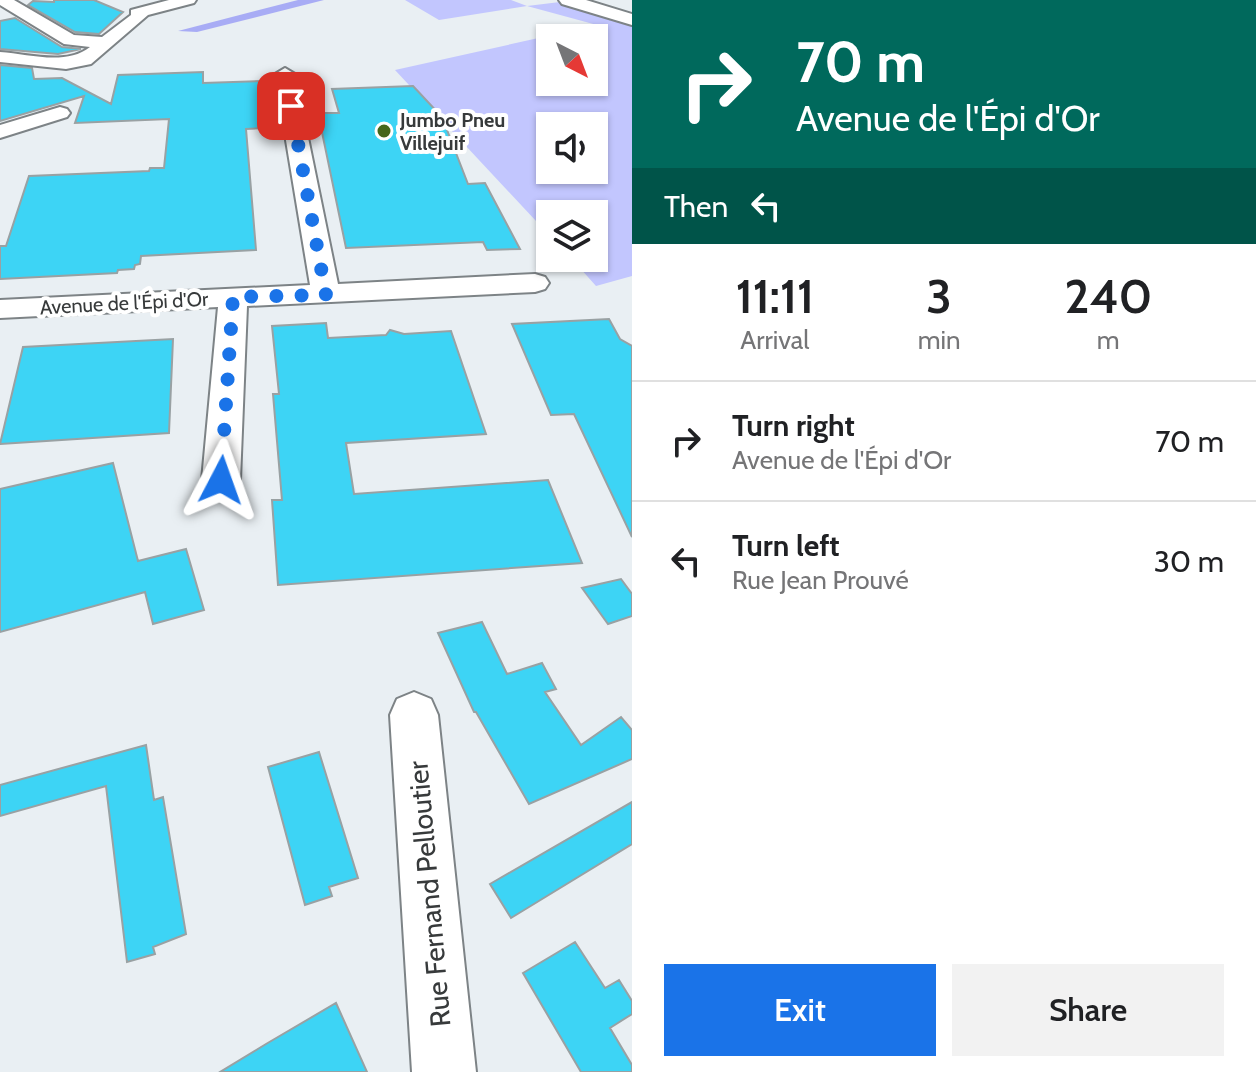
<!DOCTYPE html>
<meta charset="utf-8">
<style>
:root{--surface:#fff;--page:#f2f2f2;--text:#202124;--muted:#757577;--line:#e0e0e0;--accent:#1a73e8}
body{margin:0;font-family:Cabin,sans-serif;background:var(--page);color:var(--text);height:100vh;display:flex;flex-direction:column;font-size:30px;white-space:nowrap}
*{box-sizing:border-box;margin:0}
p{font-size:26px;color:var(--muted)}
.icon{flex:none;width:44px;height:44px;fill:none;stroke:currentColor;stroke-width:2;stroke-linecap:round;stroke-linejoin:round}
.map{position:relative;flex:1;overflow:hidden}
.sheet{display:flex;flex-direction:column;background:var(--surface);width:624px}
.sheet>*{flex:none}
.top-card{background:#00695c;color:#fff;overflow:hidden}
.needle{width:52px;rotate:138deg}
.tools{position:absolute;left:536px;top:24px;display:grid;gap:16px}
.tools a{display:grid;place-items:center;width:72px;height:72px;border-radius:0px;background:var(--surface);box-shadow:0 2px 6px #0004;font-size:40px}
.pin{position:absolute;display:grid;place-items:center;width:68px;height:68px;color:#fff;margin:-34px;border-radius:16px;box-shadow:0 4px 12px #0006}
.me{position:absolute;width:88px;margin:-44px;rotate:4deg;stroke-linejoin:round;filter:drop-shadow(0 0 6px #0008)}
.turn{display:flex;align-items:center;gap:28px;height:168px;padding:0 32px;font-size:36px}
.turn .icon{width:104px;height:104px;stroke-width:2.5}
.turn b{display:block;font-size:56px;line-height:68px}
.then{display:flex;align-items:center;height:76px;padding:0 32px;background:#0003;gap:16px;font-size:30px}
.eta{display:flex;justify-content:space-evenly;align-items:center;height:136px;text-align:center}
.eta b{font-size:48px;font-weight:600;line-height:56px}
.button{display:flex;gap:16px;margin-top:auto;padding:16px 32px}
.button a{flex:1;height:92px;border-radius:0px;background:var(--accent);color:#fff;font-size:32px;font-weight:600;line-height:92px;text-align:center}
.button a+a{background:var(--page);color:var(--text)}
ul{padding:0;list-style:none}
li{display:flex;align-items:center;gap:24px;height:120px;padding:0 32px;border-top:2px solid var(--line)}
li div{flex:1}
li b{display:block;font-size:30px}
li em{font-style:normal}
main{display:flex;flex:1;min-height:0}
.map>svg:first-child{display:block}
</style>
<main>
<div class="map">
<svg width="632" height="1072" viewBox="0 0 632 1072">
<rect width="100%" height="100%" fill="#e9eff3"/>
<path fill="#c2c6fe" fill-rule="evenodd" d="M405,0H511L527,6L560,2L632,24V276L596,286L571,258H594V214H550V236L395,70L597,25L527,6L439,20ZM550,38H594V82H550ZM550,126H594V170H550Z"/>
<path fill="#a8acf5" d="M298,0H324L197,32L178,31Z"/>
<path fill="#3dd4f5" stroke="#99a1a3" stroke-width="2" d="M54,0H94L123,12L99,34L75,32L28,5L33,1L54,2Z
M15,18L62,47L81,49L58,54L0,49V21Z
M0,65L32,68L34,79L62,78L111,104L118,75L203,72V83L261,81L264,128L246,129L256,250L141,256L140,264L135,265L134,269L118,270L117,273L0,279V246H6L29,176L149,171L150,168H164L169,119L75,123L84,96L0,121Z
M413,86L442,117L468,184L485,183L520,249L487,250L483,242L346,248L318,113H339L332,89Z
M609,319L620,339L632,346V537L574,414L551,415L512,324Z
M326,323L328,338L386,335L390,330L404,334L451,331L486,434L346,443L354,494L548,480L582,563L278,585L272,500H282L273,394H279L272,326Z
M173,339L169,433L0,444L23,347Z
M113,463L138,561L186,549L204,610L153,624L145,592L0,632V489Z
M621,579L632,594V616L608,624L582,588Z
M482,622L507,674L542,663L556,689L545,692L581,745L621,717L632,730V759L529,804L476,712H474L438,633Z
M146,745L154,800L163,797L186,934L153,947L155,954L127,962L106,786L0,816V785Z
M319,752L358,878L329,887L332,896L305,905L268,767Z
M632,802V844L511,918L490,884Z
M575,942L605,988L619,980L632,1001V1014L610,1028L632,1065V1072H581L523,973Z
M336,1003L367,1072H220L266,1044Z"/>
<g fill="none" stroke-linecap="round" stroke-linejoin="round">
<g stroke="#7d8386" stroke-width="4">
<path id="minor" d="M0,0H14L74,35L102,37L131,15V10L169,0H196L194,3L148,15L91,64L66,69L0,62V52C29,54 66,66 90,47L64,44L0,5Z
M285,68L295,74L338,284L535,274L545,277L549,283L545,289L535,292L247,306L240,480L234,490L221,494L208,490L202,480L218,307L0,318V300L310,285L275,74Z
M60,107L67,109L70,113L67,117L0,138V125Z
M414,692L431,699L438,715L476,1072H412L390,715L397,699Z"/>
</g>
<g stroke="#7d8386" stroke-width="4">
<path id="highway" d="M559,0H586L632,14V25L562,4Z"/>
</g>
<use href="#minor" fill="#fff" fill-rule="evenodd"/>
<use href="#highway" fill="#fff" fill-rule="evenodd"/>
</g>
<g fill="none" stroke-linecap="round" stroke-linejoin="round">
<path stroke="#1a73e8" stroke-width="14" stroke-dasharray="0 25.2" d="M221,480L233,297L326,295L291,106"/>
</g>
<circle fill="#45661c" stroke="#fff" stroke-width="3" cx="384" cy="131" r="8"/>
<g text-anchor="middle" stroke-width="8" stroke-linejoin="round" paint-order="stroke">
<g font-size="20" font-weight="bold" fill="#373a3b" stroke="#fff" text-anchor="start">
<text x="400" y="127">Jumbo Pneu<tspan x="400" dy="23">Villejuif</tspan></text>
</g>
<g font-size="20" fill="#373a3b" stroke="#fff">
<text transform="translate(124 303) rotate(-3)" y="7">Avenue de l'Épi d'Or</text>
</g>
<g font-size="28" fill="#373a3b" stroke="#fff">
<text transform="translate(429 894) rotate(-95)" y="10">Rue Fernand Pelloutier</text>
</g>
</g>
</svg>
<div class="tools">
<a><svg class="needle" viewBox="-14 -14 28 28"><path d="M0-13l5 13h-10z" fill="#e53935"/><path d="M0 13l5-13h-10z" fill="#757577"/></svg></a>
<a><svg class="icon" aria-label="sound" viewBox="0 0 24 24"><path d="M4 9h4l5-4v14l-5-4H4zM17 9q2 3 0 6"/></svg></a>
<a><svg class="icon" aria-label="layers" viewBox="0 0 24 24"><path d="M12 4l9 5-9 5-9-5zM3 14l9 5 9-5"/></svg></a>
</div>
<div class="pin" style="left:291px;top:106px;background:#d93025"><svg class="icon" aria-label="arrive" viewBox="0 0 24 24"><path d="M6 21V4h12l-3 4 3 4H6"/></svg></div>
<svg class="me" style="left:221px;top:480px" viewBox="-20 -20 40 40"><path d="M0-17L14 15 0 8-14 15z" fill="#1a73e8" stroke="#fff" stroke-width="4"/></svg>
</div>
<section class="sheet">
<div class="top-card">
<div class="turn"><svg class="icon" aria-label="right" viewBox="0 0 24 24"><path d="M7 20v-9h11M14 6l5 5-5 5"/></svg><div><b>70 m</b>Avenue de l'Épi d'Or</div></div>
<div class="then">Then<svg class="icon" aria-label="left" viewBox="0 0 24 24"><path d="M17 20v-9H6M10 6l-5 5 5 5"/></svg></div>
</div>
<div class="eta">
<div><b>11:11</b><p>Arrival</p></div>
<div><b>3</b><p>min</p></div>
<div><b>240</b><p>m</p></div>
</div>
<ul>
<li><svg class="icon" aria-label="right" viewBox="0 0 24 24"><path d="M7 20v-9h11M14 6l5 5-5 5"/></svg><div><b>Turn right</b><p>Avenue de l'Épi d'Or</p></div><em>70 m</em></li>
<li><svg class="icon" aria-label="left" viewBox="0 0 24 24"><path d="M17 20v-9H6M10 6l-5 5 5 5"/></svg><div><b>Turn left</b><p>Rue Jean Prouvé</p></div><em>30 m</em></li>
</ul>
<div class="button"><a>Exit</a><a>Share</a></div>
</section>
</main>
